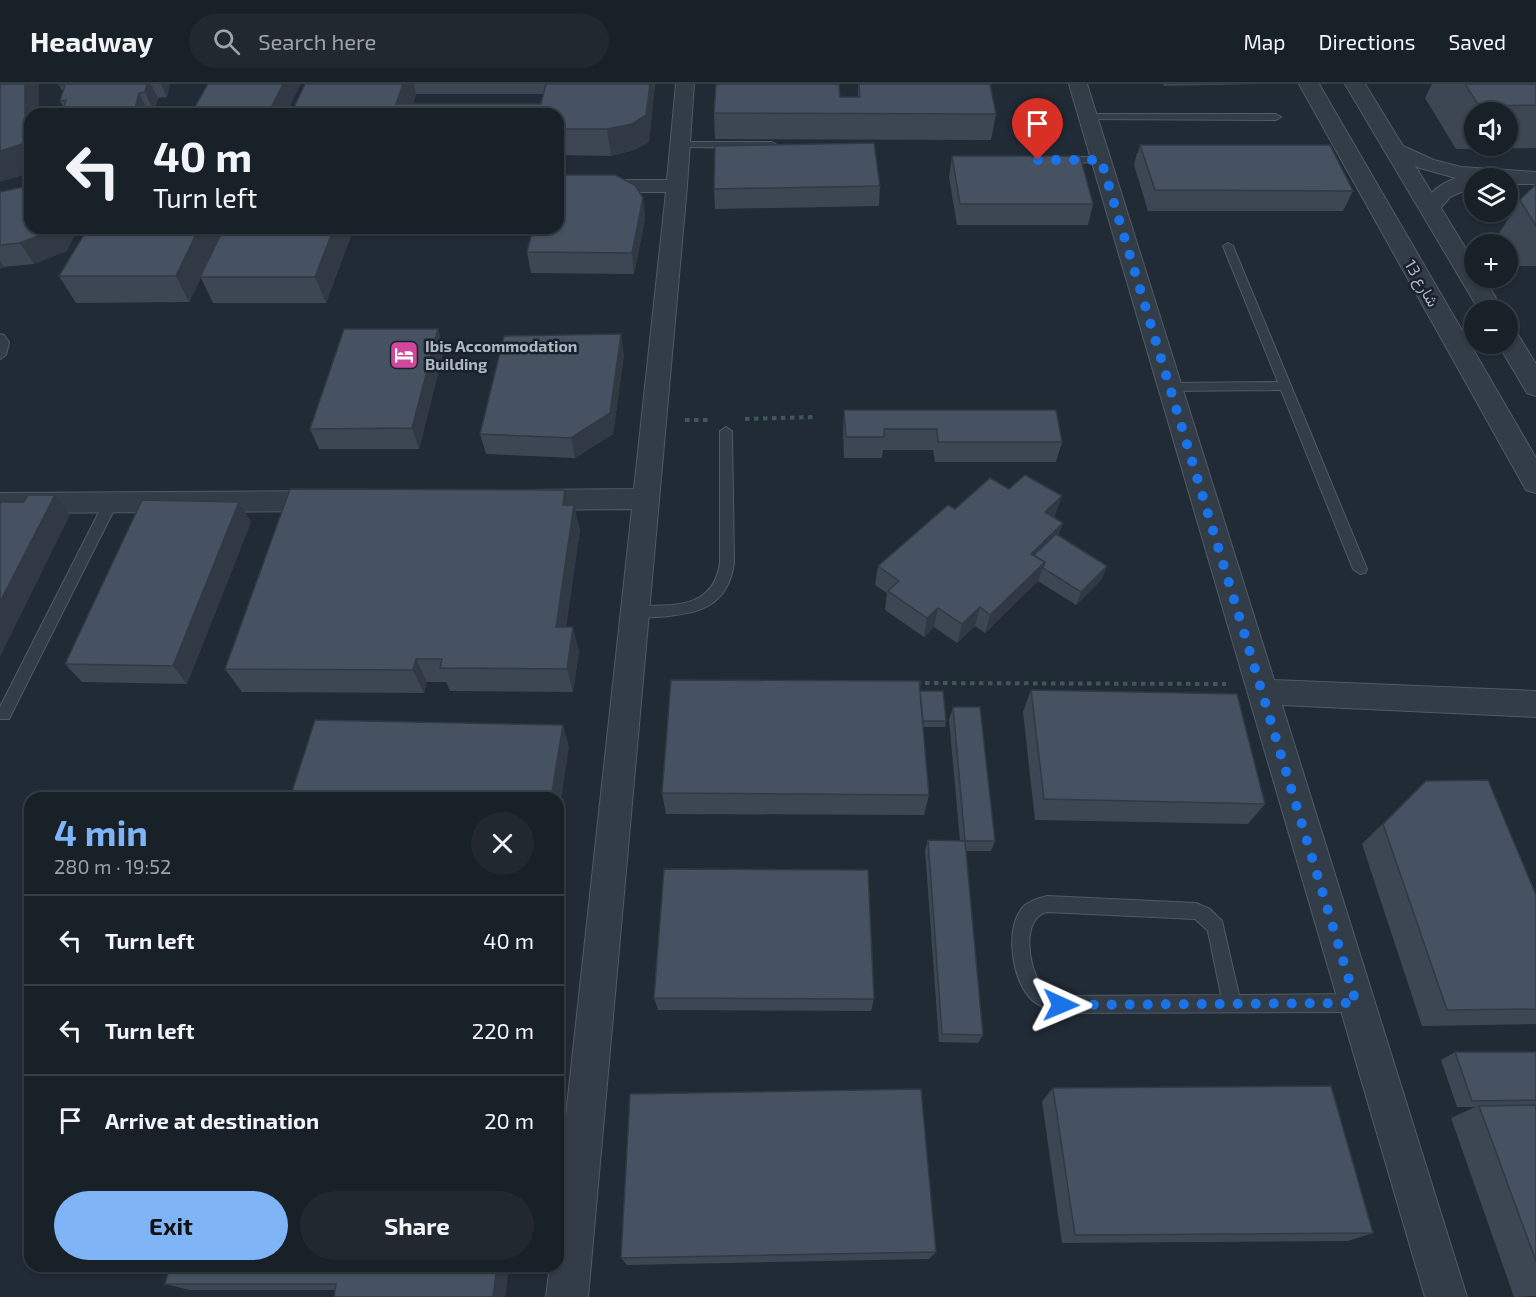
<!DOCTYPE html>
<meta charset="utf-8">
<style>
:root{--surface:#182028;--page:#212830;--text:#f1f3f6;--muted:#9fa3a8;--line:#363e45;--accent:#7fb5f7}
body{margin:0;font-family:"Exo 2",Vazirmatn,sans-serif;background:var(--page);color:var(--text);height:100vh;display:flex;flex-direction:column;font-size:22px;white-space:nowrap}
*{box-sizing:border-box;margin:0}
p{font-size:20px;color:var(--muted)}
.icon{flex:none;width:33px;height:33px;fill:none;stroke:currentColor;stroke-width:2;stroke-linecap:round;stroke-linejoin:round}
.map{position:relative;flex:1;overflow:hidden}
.side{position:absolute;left:24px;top:708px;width:540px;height:480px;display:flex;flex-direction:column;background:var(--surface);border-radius:18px;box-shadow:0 2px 4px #0004,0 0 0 2px var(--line)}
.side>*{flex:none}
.guide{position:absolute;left:24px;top:24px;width:540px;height:126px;border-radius:18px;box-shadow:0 2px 4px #0004,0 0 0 2px var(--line);background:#182028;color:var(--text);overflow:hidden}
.controls{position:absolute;left:1464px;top:18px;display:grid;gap:12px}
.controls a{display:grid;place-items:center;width:54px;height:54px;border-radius:50%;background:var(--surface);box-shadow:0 2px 4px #0004,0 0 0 2px var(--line);font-size:30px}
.pin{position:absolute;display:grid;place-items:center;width:51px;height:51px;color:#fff;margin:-62px -26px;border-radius:50% 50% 50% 0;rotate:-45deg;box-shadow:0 0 6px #0007}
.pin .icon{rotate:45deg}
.me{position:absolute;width:66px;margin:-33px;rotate:91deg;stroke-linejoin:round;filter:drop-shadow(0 0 4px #0008)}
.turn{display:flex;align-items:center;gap:21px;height:126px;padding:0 30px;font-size:27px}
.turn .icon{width:78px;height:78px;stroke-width:2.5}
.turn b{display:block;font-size:42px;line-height:51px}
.round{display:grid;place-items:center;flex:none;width:63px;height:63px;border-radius:32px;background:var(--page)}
.head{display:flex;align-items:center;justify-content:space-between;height:102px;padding:0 30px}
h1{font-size:36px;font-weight:700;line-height:45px;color:var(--accent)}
.button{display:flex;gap:12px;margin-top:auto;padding:12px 30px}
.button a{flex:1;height:69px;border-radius:36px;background:var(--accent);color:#111;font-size:24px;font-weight:700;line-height:69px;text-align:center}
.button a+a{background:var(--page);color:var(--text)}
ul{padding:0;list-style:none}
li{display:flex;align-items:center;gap:18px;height:90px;padding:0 30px;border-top:2px solid var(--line)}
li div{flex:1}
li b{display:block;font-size:22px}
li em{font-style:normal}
header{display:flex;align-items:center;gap:36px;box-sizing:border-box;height:84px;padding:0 30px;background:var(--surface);border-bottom:2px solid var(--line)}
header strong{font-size:28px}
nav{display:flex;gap:33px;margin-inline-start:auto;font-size:21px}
.search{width:420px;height:54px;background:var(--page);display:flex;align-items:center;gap:15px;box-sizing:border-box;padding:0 21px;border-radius:33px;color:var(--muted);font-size:22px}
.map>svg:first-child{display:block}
</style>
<header>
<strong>Headway</strong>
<div class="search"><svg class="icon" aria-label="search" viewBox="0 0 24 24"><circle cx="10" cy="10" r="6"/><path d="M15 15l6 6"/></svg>Search here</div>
<nav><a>Map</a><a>Directions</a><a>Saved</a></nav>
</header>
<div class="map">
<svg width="1536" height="1213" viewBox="0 0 1536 1213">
<rect width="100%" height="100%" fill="#202b36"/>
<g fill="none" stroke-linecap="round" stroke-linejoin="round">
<g stroke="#515a65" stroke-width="2">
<path id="service" d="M1085,30H1276L1281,33L1276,36L1088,35L1083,32Z
M679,58H772L777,61L772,64L682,63L679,62Z
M1101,73L1106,76L1105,78L1062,79L1057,76L1062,73Z
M1228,159L1233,162L1367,485L1365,489L1360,490L1353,485L1281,306L1169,307L1163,303L1169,299L1278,298L1223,162Z
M0,250L4,251L9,258L6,271L0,275Z
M726,343L732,347L734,479C728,523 698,530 658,533C649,533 639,535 630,532L628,528L630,524L635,522C673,521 713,526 720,479V347Z
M111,413L118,418L9,635H0V623L104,418Z
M1047,812L1196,819L1210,825L1222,837L1239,911L1356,910L1362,913L1365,919L1362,925L1356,928L1057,929C1047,925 1036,921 1029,913C1012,892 1005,846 1022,824C1028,817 1039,814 1047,812ZM1047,828L1195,835L1208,847L1221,911L1061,912C1053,910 1046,906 1041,900C1028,883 1021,834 1047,828Z"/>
</g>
<g stroke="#515a65" stroke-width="2">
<path id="minor" d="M676,0H694L687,102L588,1213H546L550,1182H558V1105L632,425L528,426L519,423L515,416L519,409L528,406L634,405L666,108H558V96H667Z
M1069,0H1087L1274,596L1536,607V633L1282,621L1467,1213H1425Z
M1392,57L1434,76L1461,83L1536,88V100H1508V94H1474V102L1450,113L1437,128L1430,130L1423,128L1420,124C1429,109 1439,100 1456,94L1420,84L1385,67L1382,63L1385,59Z
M327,407L336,410L340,417L336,424L327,427L0,429V409Z"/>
</g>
<g stroke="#515a65" stroke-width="2">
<path id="tertiary" d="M1299,0H1319L1536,374V409L1526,406Z
M1345,0H1365L1474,178V194H1484L1503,226H1479Z
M1508,247L1517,249L1536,280V312L1527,309L1498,260H1508Z"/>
</g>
<path stroke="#415657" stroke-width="4" stroke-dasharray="4.5 4.5" stroke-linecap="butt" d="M745,335L814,333
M685,336H708
M916,599L1226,600"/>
<use href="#service" fill="#333d47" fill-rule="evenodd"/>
<use href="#minor" fill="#333d47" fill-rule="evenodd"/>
<use href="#tertiary" fill="#333d47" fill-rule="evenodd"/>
</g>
<path fill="#3c4753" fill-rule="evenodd" d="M60,0H170L167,13L158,14L154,29H149L148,30H62L64,24L60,17L63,8L59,1Z
M305,0H655L649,58L634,66L611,72L558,71V30H291ZM416,10H544L541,20H413Z
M858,0L996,30L991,56L715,55L714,29L840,13H858Z
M1163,0H1261L1164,2Z
M1432,0H1536V64L1456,65L1425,14ZM1474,28H1508V62H1474Z
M1140,61L1353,107L1343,127H1148L1134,81L1137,69H1138Z
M952,72L1093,120L1088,141H957L949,93Z
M1536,100V182H1516L1508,168V160H1503L1498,151L1520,116Z
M880,102L879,122L715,125L714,105Z
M0,108L67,167L34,180L4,183L0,185Z
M643,114L645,135L634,190L531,189L527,168Z
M88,144H354L326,219H213L201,194L189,218L76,219L59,192Z
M444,265L419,365H319L310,345Z
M624,271L613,350L575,374L486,370L480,350Z
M844,326L1062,358L1056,378H935L933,366H883L882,374H844L843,347Z
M239,418L251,438L187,600L82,598L65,580Z
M568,421L580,446L566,543L579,567L573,608L450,607L446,598H427L424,609L242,608L225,585Z
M955,425L1055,432L1054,434L1063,439L1058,452L1102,495L1076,521L1038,497L985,549L975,542L957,559L934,543L924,553L885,526L887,509L875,501L878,482Z
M1031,606L1265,720L1248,740L1035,736L1023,628Z
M920,607L946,637L945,643H923L929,711L924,731L666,730L662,709Z
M953,623L995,757L991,767H966L983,951L978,959L939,958L925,766L928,756L960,757L949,635Z
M1426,697L1536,811V940L1422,942L1362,760Z
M654,914L874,915L871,927L658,926Z
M1455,968H1536V1212L1514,1213L1451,1034L1475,1023H1457L1441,976Z
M1053,1004L1373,1149L1348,1157L1062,1159L1042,1017Z
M936,1168L929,1175L627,1181L621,1174Z
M170,1182H509L505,1213L335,1206H190L165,1200Z"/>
<path fill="#313944" d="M25,0H39V30H30V89L0,98V67Z
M147,0H151L158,14L154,29L145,8Z
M161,0H170L167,13Z
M283,0H301L286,30H268Z
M403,0H414L416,10L409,30L396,20Z
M650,0H655L649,58L634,66L611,72L607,45Z
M139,9L149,29L148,30H138L135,25Z
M643,114L645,135L634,190L632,169Z
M55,144H78L67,167L34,180L20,159Z
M199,144H224L200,193L201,194L189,218L176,192Z
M334,144H354L326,219L315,193Z
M0,176L4,183L0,185Z
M438,245L444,265L419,365L412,344Z
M621,250L624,271L613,350L575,374L571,354Z
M565,406L571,431L563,421Z
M55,411L70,431L0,573V518Z
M1062,412L1055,432L1039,448L1045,428Z
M239,418L251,438L187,600L173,582Z
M574,421L580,446L562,567L556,543Z
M1063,439L1056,459L1035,479L1031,470Z
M1045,478L1038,497L985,549L990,531Z
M1107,482L1102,495L1076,521L1081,508Z
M980,523L975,542L957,559L962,540Z
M938,524L934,543L924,553L927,534Z
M573,543L579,567L573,608L567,585Z
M416,575L427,598L424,609L413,586Z
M563,641L569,663L558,736V714H551Z
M497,1182H509L505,1213H493Z"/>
<path fill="#465261" stroke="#313944" stroke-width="1.5" d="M0,0H25V59L0,67Z
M60,0H147L145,8L139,9L135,25H128L127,30H62L66,16L60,17L65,1H59Z
M208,0H283L268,30H191Z
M305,0H403L396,20H541L546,0H650L646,31L632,40L607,45H558V30H291Z
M716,0H839L840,13H860L859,0H990L996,30L714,29Z
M1465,0H1536V21L1479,22Z
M874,59L880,102L714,105L715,62Z
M1140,61H1330L1353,107L1155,106Z
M952,72H1080L1093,120H960Z
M558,91H615L635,101L643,114L632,169L527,168L533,144H558Z
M1536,100V142L1520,116Z
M23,103H30V144H55L54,146L20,159L0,161V108Z
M88,144H199L176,192H59Z
M224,144H334L315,193H200Z
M344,245H438L412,344L310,345Z
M621,250L610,329L571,354L480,350L504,252Z
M844,326H1056L1062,358H938L937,345H884V353H846Z
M1025,391L1062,412L1045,428L1063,439L1031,470L1045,478L990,531L980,523L962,540L938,524L927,534L888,507L899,497L878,482L948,421L955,425L990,394L1009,405Z
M290,405L565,406L563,421H574L556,543H573L567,585L440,584L442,575H416L413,586L225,585Z
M28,411H55L0,518V418H24Z
M142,416L239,418L173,582L65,580Z
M1056,450L1107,482L1081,508L1043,484L1045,478L1034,471Z
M671,596L919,597L929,711L662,709Z
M1031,606L1237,610L1265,720L1044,715Z
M920,607H943L946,637H923Z
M953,623H980L995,757H965Z
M315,636L563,641L551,714H290Z
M1488,696L1536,811V925L1447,926L1383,740L1426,697Z
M928,756L965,757L983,951L942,950Z
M664,785L868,786L874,915L654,914Z
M1455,968H1536V1016L1472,1017Z
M1331,1002L1373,1149L1075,1151L1053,1004Z
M921,1005L936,1168L621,1174L630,1010Z
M1536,1021V1177L1479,1022Z
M170,1182H497L493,1213H334L336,1200H165Z"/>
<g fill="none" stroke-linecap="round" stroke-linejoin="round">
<path stroke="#1a73e8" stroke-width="10" stroke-dasharray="0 18" d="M1038,76H1101L1356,919L1061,921"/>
</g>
<defs>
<g id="hotel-square" transform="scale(1.5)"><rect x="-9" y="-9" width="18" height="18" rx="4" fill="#d1479c" stroke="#19222b"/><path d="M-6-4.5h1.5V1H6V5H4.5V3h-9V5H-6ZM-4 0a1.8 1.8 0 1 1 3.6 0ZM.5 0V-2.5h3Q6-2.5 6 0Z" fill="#fff"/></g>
</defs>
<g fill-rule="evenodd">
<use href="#hotel-square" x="404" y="271"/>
</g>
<g text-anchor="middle" stroke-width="5" stroke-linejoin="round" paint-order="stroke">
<g font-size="16" fill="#adb7c4" stroke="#19222b">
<text transform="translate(1422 199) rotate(60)" y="6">شارع 13</text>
</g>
<g font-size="16" font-weight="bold" fill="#adb7c4" stroke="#19222b" text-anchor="start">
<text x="425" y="268">Ibis Accommodation<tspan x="425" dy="18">Building</tspan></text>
</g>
</g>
</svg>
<div class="controls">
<a><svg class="icon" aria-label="sound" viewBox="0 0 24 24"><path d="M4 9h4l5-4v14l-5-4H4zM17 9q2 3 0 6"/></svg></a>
<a><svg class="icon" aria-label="layers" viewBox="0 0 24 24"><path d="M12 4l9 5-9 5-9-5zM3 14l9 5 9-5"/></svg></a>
<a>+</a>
<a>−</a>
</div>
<div class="pin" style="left:1038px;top:76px;background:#d93025"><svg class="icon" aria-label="arrive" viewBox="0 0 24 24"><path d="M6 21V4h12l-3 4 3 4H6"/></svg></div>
<svg class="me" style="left:1061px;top:921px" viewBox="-20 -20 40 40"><path d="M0-17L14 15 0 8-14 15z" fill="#1a73e8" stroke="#fff" stroke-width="4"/></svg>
<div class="guide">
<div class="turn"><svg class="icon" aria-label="left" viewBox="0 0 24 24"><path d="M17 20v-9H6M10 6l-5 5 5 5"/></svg><div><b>40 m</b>Turn left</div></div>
</div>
<section class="side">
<div class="head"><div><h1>4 min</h1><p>280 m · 19:52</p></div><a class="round"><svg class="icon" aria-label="close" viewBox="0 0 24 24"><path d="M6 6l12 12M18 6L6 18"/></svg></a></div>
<ul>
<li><svg class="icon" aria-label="left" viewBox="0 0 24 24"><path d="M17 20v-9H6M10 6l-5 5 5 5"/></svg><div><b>Turn left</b></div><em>40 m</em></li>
<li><svg class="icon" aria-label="left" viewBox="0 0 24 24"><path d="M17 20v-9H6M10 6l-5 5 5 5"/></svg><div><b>Turn left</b></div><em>220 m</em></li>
<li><svg class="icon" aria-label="arrive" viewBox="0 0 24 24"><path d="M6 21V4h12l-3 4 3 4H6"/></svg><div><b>Arrive at destination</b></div><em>20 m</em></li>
</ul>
<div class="button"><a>Exit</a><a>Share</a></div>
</section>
</div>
